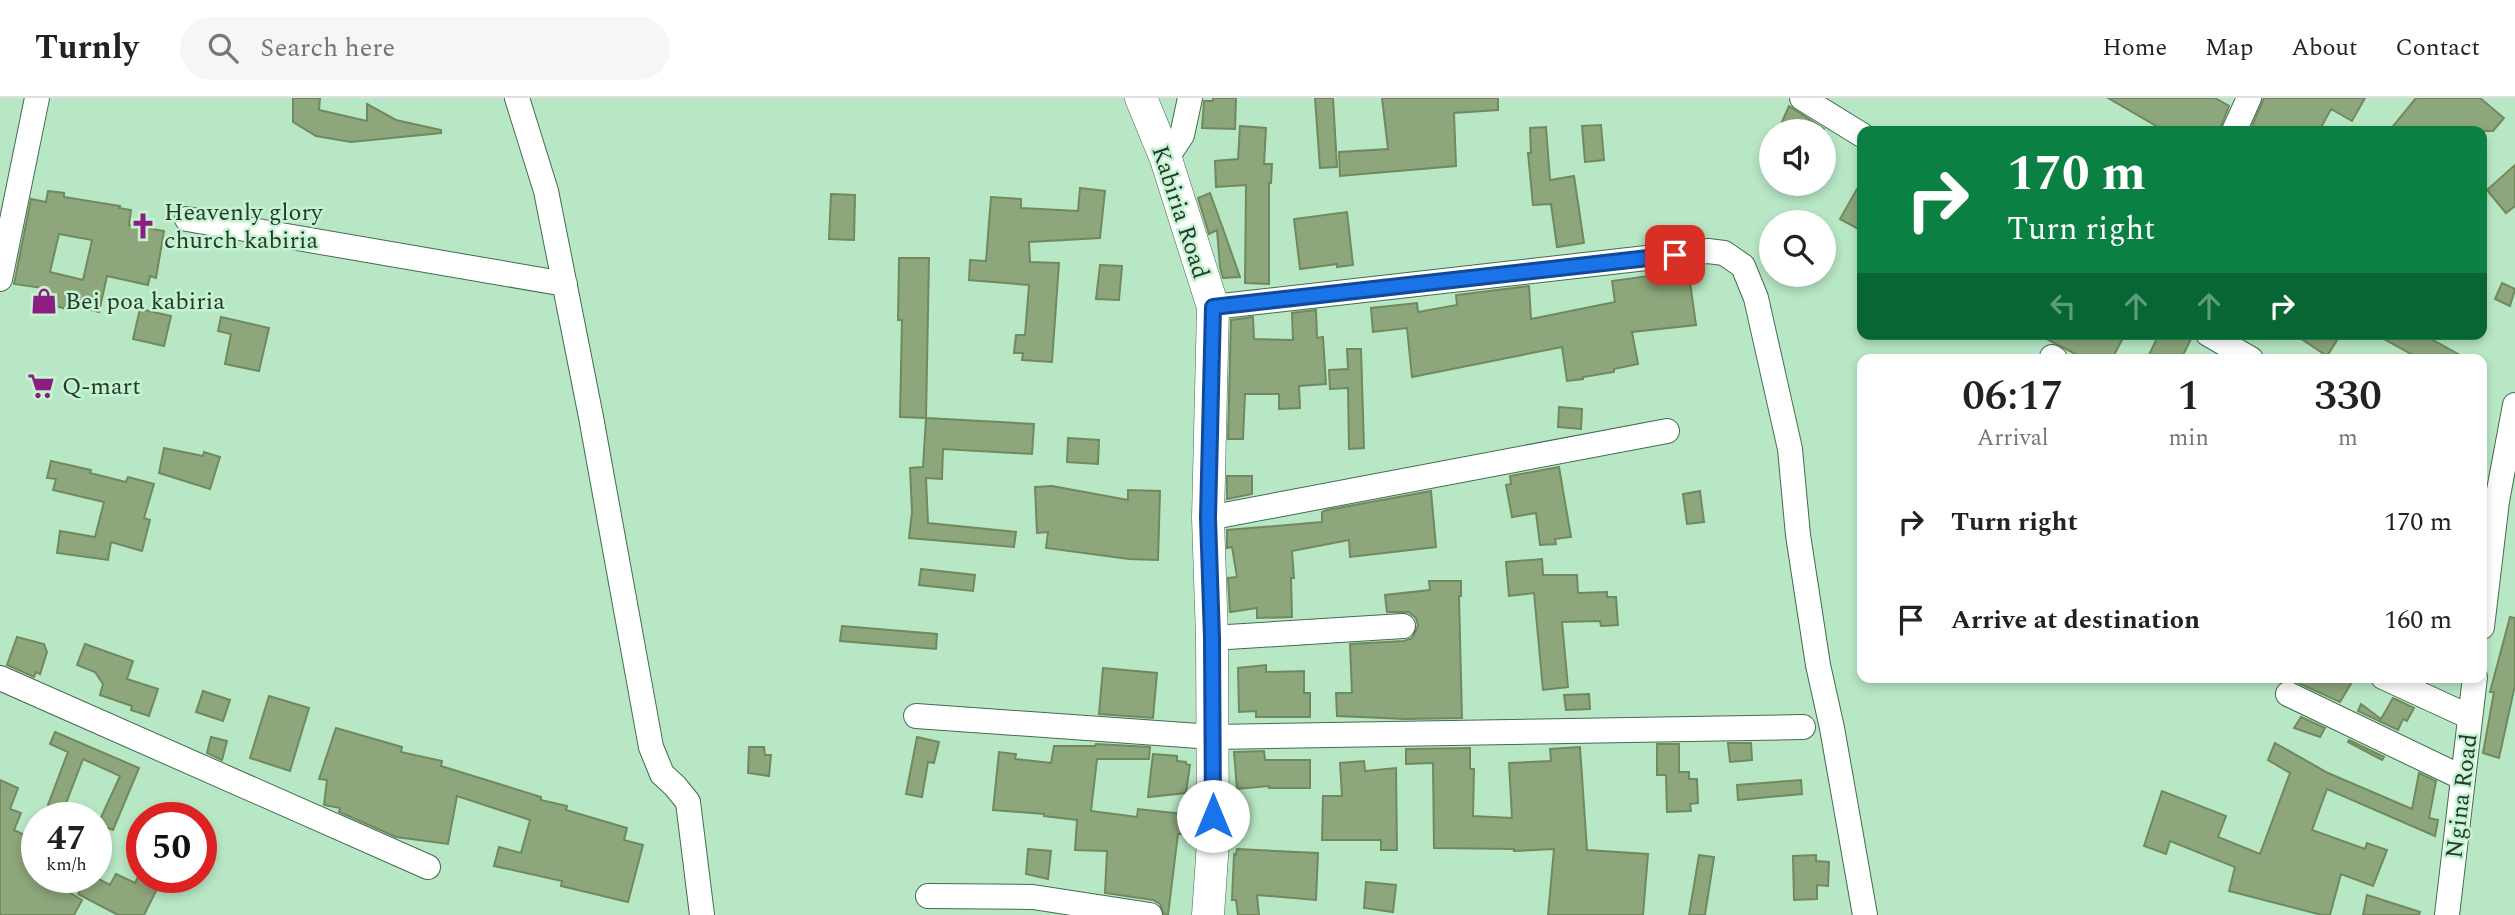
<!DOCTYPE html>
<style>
:root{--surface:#fff;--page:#f6f6f6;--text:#222;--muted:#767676;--line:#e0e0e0}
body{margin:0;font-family:Spectral,serif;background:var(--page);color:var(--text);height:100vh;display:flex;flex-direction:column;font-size:26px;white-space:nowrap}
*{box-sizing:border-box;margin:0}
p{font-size:23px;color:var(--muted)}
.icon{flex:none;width:38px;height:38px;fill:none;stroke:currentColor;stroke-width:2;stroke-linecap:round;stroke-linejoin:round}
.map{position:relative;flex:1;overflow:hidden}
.details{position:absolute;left:1857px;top:256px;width:630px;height:329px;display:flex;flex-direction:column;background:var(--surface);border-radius:14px;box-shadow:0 4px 10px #0003}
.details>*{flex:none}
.hud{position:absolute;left:1857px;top:28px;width:630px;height:214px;border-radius:14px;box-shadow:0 4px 10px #0003;background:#0b8043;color:#fff;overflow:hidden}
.fabs{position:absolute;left:1759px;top:21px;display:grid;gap:14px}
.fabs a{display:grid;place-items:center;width:77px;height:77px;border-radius:50%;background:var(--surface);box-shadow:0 4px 10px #0003;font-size:35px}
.speed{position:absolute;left:21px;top:704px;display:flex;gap:14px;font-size:35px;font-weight:700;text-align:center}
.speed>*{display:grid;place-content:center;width:91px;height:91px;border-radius:50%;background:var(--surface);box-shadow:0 4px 10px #0003;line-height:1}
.speed small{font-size:18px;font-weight:400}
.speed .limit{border:10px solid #d22;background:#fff;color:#111}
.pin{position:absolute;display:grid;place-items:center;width:60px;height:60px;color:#fff;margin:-30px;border-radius:14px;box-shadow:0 4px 10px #0006}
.me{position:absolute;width:77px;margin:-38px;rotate:0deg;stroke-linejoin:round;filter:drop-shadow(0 0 5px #0008)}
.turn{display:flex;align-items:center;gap:24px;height:147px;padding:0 35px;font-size:32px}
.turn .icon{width:91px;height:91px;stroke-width:2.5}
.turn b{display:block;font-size:49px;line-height:60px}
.lanes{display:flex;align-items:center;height:66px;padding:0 35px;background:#0003;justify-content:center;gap:35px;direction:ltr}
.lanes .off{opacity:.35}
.eta{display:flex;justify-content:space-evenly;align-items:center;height:119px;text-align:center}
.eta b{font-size:42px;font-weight:600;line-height:49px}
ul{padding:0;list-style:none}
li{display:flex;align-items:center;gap:21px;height:98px;padding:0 35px}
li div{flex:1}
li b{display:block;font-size:26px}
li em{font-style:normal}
header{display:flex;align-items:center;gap:42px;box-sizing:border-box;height:98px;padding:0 35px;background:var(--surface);border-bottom:2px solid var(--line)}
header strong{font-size:33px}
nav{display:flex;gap:38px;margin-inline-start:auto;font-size:24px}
.search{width:490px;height:63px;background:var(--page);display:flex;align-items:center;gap:18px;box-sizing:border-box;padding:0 24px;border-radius:38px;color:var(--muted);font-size:26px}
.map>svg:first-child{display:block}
</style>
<header>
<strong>Turnly</strong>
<div class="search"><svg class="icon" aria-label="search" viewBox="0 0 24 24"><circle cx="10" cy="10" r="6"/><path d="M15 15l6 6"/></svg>Search here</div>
<nav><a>Home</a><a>Map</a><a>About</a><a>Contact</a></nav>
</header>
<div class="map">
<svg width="2515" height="817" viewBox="0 0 2515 817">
<rect width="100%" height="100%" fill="#b8e7c5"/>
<path fill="#8da67b" stroke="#70895f" stroke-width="2" fill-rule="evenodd" d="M293,0H320L319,12L367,23V6L396,22L441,32V35L351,44L316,38L293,24Z
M1213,0H1236L1235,31L1202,30L1204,3H1213Z
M1315,0H1333L1337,69L1320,70Z
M1382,0H1498V12L1454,15L1456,68L1340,78L1339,54L1388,51Z
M2108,0H2215L2229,8L2219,33H2165Z
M2264,0H2365L2352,23L2331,11L2319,33H2250Z
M2416,0H2480L2504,20L2493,33H2389Z
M1789,8L1824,31L1823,33H1778Z
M1601,27L1604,62L1585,64L1582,28Z
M1240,28L1266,30L1264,66H1272L1271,85H1269V186L1245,185L1246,87L1216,89L1215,63L1238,61Z
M1546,29L1550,82L1574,78L1584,145L1557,149L1551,106L1533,107L1528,55H1531L1530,30Z
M2515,67V108L2506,115L2487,92Z
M1862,82V133L1840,121Z
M1080,90L1105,93L1100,140L1029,144L1030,164L1059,165L1052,264L1022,262L1023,255H1014L1016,237H1025L1029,187L969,182L970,162L986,163L991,99L1021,101V110L1078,113Z
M48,93L64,95V99L120,108L119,110L131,112L129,127L164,133L156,180L150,178L148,187L107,178L99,214L68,206L67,211L39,204L43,190L14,186L31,101L46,104ZM59,136L92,142L83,182L50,174Z
M1210,95L1222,128L1240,179L1223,180L1220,169L1217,132L1209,136L1198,100Z
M831,96L855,97L854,142L829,141Z
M1347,114L1353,167L1337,169V166L1300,171L1294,121Z
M899,160H929L926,320L900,319L902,222H898Z
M1100,167L1122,168L1119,202L1096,201Z
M1688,170L1696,227L1632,234L1638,266L1614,271V274L1583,279V281L1567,283L1562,249L1412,279L1407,230L1373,234L1371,210L1417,205L1418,214L1457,207L1456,197L1529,188L1531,221L1615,204L1612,183L1649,178V175Z
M2502,185L2515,191L2510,208L2495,201Z
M140,211L171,218L164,248L133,241Z
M1316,212L1317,240L1323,239L1326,286L1299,288L1300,310L1279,311V296H1245L1243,341H1228L1231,222L1253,219L1254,241L1293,242L1292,215Z
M221,219L269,230L259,273L225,266L231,236L218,233Z
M2037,236H2125L2112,261H2085Z
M2159,236H2193V237L2181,261H2147Z
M2294,236H2341L2327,258Z
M2375,236H2422L2467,261H2420Z
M1347,251H1361L1364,350L1349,351L1348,290L1330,291L1329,272L1348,271Z
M1559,309L1582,311L1581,331L1558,329Z
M926,320L1034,326L1032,356L943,351L942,381L926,380L928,425L1016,434L1014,449L909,440L912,414L910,370L923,369Z
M1068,340L1099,342L1098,366L1067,364Z
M164,350L203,358L204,354L220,359L210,391L159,375Z
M51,363L91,372L90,375L126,384L128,379L154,386L144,420L150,422L142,453L111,444L108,462L57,455L60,433L95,439L104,404L53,392L56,381L47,380Z
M1559,369L1571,439L1555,441L1556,446L1540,447L1536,415L1512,419L1506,387L1511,386L1510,378Z
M1227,378H1252V396L1227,401Z
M1052,388L1128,402V392L1160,393L1158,462L1129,461L1046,450L1048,434L1037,435L1035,389Z
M1431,393L1436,449L1350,459L1349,442L1292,453L1294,480H1291L1292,519L1257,520V510L1230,514L1228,480L1237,479L1232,449L1227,450V432L1322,424V414L1327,412Z
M1700,393L1704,424L1687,426L1683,396Z
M1542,461L1543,477H1577L1578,495L1607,494V499H1616L1618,527L1601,528L1600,523L1562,524L1568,589L1543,592L1534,495L1509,498L1506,464Z
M921,471L975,477L973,493L919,487Z
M1429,483H1461V498H1459L1462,620L1405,621L1337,618L1336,595H1352L1350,546L1404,543L1412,540L1418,528L1416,520L1409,514H1387L1385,497L1430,492Z
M2510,519L2515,520V587L2499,660L2483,655L2494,594H2490Z
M842,528L937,536L936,551L840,543Z
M17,539L44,546L47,554L40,576L36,574L34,579L7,567Z
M85,546L133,563L127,581L158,591L149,618L131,612L132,608L100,597L103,586L95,574L77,567Z
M1266,567V574L1304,573V595H1310V619H1256V613L1239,614L1238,570Z
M1103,570L1157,575L1153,620L1099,616Z
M2272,579H2355L2340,604L2294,583L2286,581L2279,584L2272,581Z
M203,593L230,602L223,623L196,614Z
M1589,596L1590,611L1566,612L1564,597Z
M269,598L309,610L290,673L250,660Z
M2393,600L2414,610L2407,623L2403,621L2398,632L2358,613L2361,606L2381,621Z
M2301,619L2325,630L2320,639L2294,630Z
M336,630L402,649L401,654L442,663L441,668L541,699V702L567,708L566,712L627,730L624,742L643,747L628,804L561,788L562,783L494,768L499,749L521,755L530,722L457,698L448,746L396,739L339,714L340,710L324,707L327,682L319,681Z
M55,634L139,670L113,732L98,726L120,678L83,661L63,713L48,707L68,654L50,646Z
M211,639L227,643L222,662L207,655Z
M917,639L939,644L934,665L928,664L922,699L906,696Z
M2349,642L2384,659L2382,662L2348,644Z
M1728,645H1751L1752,662L1730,664Z
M2275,645L2328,675L2412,711L2419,675L2436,683L2429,720L2438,722L2435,738L2327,691L2312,732L2365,751L2367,745L2387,752L2373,788L2341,776L2330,817H2322L2229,793L2235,769L2170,743L2166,756L2144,748L2162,693L2226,718L2218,739L2260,756L2290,675L2268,662Z
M1096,646L1150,649L1149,661H1097L1091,713L1137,719L1138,711L1183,716L1181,736H1178L1168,817L1164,816L1160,806L1153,802L1105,795L1107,753L1075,752L1077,722L1044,718V716L993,712L999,654L1016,656L1015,661L1051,665L1054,648H1095Z
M1657,646H1679V674H1689V681H1697L1698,705L1690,706L1691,713L1667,714L1666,677H1657Z
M749,649H764L765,657H771L769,678L748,675Z
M1580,649L1587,752L1648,756L1643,817H1548L1554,751L1514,753V751L1434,750L1433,665L1406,666V651L1470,650V671H1474L1473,718L1512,720L1509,665L1551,663L1550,651Z
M1264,653L1265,662H1310V690H1269V688L1237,691L1234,654Z
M1153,656L1177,658V663L1186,664V666L1190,667L1186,695L1148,699Z
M1364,663L1365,673L1396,670L1397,752H1381V742H1322L1323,698H1342L1340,665Z
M0,682L18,690L10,711L21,715L14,732L37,743V779H44L82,802L74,817H0Z
M1801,682L1802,696L1738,702L1737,687Z
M1028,751L1051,753L1048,781L1026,776Z
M1237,751L1318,755L1316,802L1257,797L1259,817H1238L1236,802H1232L1234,756L1236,757Z
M1699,757L1714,759L1705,817H1689Z
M1816,757V763L1829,764L1828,788L1817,787V801L1794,802L1793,758Z
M116,776L135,785L138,779H163L144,817H118L78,796L87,779H95L110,787Z
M1366,784L1396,787L1393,814L1364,810Z
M2367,797L2420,814L2419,817H2363Z"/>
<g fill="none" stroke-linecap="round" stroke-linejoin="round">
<g stroke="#426c4f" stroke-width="26">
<path id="minor" d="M517,0L546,93L591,319L651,649L662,676L675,688L688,704L702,817
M1802,0L1862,37
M2234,33L2249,0
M1166,61L1182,37L1190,0
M187,121L565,186
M0,181L37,0
M1213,209L1708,153L1724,155L1743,168L1756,200L1790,351L1798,437L1818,567L1832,630L1865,817
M2208,236L2251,261
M2052,259L2055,261
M1208,420L1667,333
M2482,529L2497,403L2515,307
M1212,540L1403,528
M2383,579L2470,619
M0,580L428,769
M2288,596L2463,680
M916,618L1213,639L1803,629
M928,798L1033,799L1150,817
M2447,817L2475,579"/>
</g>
<g stroke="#426c4f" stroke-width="33">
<path id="major" d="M1141,0L1166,61L1213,209L1208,420L1212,540L1213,744L1208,817"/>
</g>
<use href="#minor" stroke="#fff" stroke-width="24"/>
<use href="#major" stroke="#fff" stroke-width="32"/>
</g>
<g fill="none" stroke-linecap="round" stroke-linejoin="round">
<g stroke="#114b97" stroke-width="18">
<path id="route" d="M1213,718L1212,540L1208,420L1213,209L1675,157"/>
</g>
<use href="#route" stroke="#1a73e8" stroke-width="12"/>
</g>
<defs>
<g id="church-bare" transform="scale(2.1)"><path d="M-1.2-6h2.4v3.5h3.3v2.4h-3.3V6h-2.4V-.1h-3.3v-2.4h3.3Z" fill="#8d1e81" stroke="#c5f4d2" stroke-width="2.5" paint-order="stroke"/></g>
<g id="shop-bare" transform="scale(2.1)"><path d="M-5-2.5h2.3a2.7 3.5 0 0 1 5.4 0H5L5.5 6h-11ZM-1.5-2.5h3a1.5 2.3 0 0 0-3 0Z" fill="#8d1e81" stroke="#c5f4d2" stroke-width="2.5" paint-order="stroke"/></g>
<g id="supermarket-bare" transform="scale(2.1)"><path d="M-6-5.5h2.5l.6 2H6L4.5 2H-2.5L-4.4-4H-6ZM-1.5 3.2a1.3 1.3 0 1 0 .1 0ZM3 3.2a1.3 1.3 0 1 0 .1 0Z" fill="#8d1e81" stroke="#c5f4d2" stroke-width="2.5" paint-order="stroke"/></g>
</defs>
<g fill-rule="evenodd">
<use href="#church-bare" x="143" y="128"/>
<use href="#shop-bare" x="44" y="203"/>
<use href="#supermarket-bare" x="41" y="288"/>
</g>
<g text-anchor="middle" stroke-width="5" stroke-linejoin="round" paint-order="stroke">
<g font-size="24" fill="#27392c" stroke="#c5f4d2" text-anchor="start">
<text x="164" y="122">Heavenly glory<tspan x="164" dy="28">church kabiria</tspan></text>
<text x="65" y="211">Bei poa kabiria</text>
<text x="62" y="296">Q-mart</text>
</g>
<g font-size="24" fill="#27392c" stroke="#c5f4d2">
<text transform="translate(1181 114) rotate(72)" y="8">Kabiria Road</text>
<text transform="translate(2461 698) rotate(-83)" y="8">Ngina Road</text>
</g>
</g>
</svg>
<div class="fabs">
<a><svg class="icon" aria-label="sound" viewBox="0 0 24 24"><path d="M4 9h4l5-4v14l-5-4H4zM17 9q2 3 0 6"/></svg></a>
<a><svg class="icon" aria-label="search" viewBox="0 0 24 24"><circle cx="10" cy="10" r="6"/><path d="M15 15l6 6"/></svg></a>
</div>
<div class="speed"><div>47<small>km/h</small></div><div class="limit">50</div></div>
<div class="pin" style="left:1675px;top:157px;background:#d93025"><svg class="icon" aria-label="arrive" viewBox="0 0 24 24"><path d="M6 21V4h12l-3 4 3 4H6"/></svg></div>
<svg class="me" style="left:1213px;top:718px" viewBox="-20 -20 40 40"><circle r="19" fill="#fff"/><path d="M0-13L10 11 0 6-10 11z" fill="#1a73e8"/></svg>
<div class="hud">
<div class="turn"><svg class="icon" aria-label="right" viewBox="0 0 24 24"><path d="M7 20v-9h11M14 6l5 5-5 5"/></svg><div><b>170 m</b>Turn right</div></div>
<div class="lanes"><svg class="icon off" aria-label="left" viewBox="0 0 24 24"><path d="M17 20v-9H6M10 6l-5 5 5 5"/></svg><svg class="icon off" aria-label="ahead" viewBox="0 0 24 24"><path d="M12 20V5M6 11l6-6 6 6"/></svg><svg class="icon off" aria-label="ahead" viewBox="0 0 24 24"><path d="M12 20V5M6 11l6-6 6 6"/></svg><svg class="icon" aria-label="right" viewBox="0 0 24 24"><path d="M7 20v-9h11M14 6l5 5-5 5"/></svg></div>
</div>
<section class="details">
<div class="eta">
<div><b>06:17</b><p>Arrival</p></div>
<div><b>1</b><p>min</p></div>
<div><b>330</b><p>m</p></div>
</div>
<ul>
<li><svg class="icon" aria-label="right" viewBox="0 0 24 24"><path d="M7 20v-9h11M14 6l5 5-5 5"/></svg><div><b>Turn right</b></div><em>170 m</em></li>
<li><svg class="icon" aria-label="arrive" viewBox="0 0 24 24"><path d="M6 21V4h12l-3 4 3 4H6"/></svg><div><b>Arrive at destination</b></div><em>160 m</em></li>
</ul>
</section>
</div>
